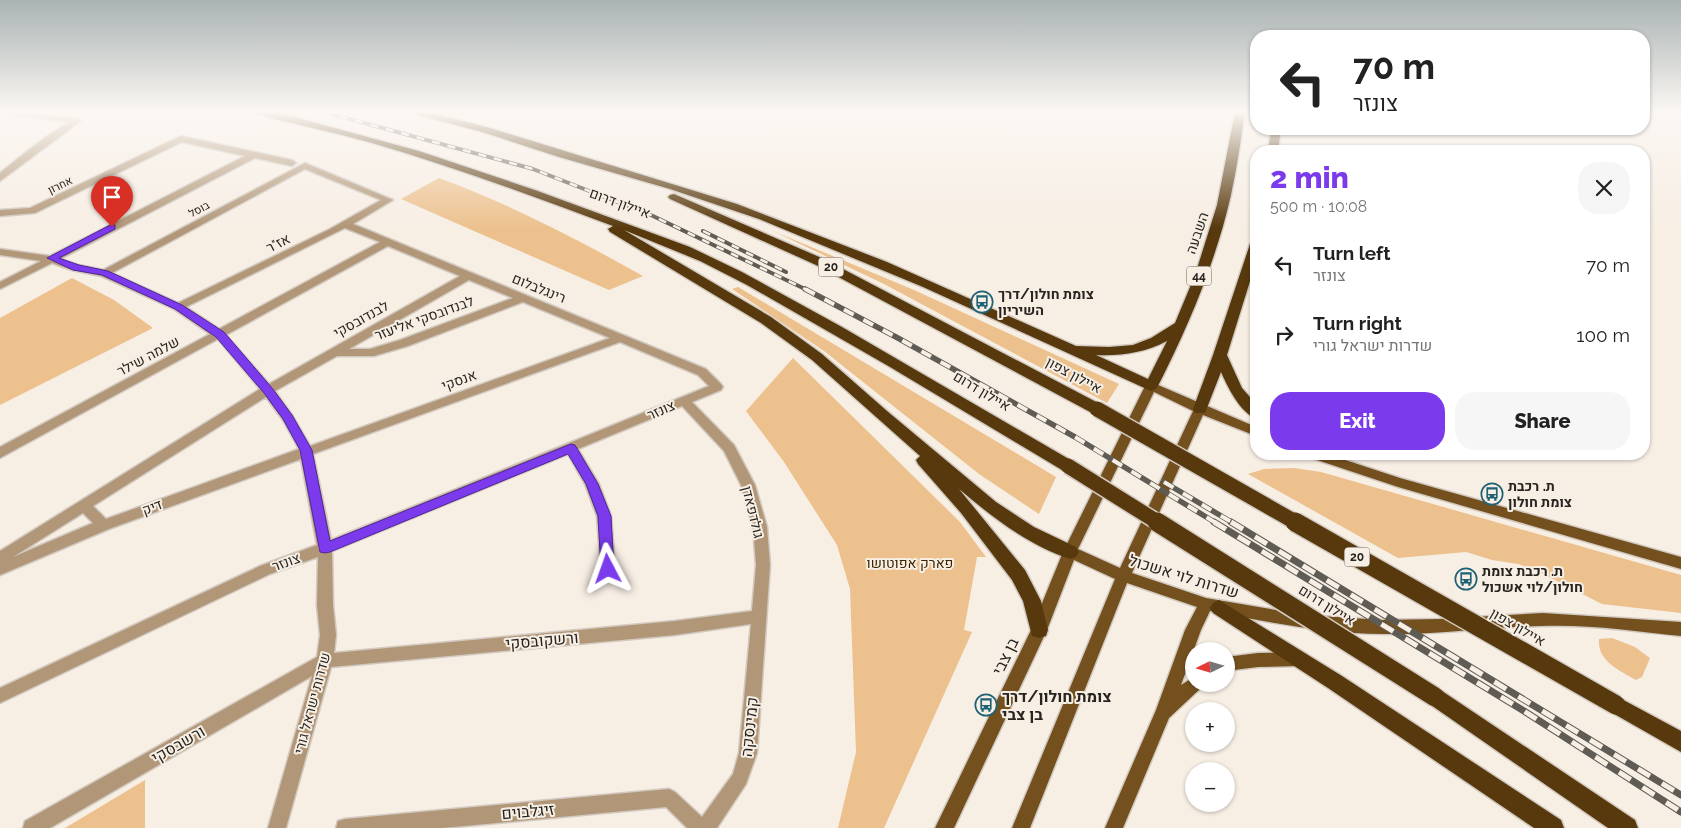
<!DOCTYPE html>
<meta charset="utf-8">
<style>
:root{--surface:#fff;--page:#f6f6f6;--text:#222;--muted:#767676;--accent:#7c3aed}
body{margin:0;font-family:Raleway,Heebo,sans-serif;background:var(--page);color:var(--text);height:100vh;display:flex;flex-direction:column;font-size:19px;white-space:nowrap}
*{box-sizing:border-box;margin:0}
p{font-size:16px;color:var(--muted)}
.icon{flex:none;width:28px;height:28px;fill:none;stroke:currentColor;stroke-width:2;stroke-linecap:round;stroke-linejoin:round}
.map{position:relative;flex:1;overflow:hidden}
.details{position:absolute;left:1250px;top:145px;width:400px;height:315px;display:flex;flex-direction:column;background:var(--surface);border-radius:20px;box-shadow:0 1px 4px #0004}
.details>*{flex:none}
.guide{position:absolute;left:1250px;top:30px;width:400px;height:105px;border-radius:20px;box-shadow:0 1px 4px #0004;background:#fff;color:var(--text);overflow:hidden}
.needle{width:32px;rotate:265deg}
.controls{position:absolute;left:1185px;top:642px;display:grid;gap:10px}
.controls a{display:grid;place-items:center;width:50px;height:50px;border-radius:50%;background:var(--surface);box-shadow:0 1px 4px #0004;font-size:25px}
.pin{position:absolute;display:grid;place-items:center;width:42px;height:42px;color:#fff;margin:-51px -21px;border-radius:50% 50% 50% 0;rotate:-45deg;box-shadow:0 0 5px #0007}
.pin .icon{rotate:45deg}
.me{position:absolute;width:55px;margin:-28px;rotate:356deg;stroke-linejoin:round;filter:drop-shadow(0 0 4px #0008)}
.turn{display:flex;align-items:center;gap:18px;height:105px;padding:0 20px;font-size:22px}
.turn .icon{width:65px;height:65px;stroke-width:2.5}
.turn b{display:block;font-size:35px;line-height:42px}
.round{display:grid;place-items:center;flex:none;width:52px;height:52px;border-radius:20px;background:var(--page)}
.summary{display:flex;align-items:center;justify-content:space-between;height:85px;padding:0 20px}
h1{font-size:30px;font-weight:800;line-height:38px;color:var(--accent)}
.button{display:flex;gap:10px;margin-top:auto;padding:10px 20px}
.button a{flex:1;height:58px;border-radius:20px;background:var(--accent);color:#fff;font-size:20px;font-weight:800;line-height:58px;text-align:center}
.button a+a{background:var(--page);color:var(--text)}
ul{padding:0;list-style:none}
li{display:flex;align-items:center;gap:15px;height:70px;padding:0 20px}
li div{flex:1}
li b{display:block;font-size:19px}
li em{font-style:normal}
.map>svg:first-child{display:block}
</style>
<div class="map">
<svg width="1681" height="828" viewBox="0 0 1681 828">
<rect width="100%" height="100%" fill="#f7eee4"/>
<path fill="#ecc18e" d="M439,178C510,204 577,239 643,276L609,290L401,199Z
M773,231L914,290L1119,384L1107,403L884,284Z
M72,278L114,300L153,328L0,405V318Z
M738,287L1056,477L1039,514L979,474L824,351L732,289Z
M793,358L960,522L986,557H977L964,630L972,632L884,828H838L856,752L850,589L837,545L784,462L746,411Z
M1294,468L1321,472L1681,575V613L1602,604L1533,569L1518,564L1492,560L1466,552L1398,558L1248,474L1264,469Z
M1612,638L1635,647L1650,658L1642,677L1636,680C1619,670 1597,661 1599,639Z
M145,780V828H65Z"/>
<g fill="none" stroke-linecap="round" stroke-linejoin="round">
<g stroke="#d2cac1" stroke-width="3">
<path id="minor" d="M4,112H25L77,119L81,121L0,181V173C22,155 44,137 69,122L8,114Z
M181,136L292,160L296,163L292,166L255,158L60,259L78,265L103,270L305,163L393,200L353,224L706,369L721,384L723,387L721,390L692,402L734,445L755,485L767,527L770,565L757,753L746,784L717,828H687L666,807L443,828H336L338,821L345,819L669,789L675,792L702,817L733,774L739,753L751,624L675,635L331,667L286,828H268L312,676L50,828H23L25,821L317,657L320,635L317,605L318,557L270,574L0,703V688L260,566L317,545L301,459L109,529L0,575V551L260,389L218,339L0,458V447L210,334L174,309L101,276L72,270L52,263L0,289V282L41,261L0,255V249L50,256L245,156L182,142L35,213L0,216V210L30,208ZM305,169L381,200L330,229L178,303L112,273ZM345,228L380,242L219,329L186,307ZM388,246L460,276L269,384L226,335ZM469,280L513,298L400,340L370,349H349ZM523,302L610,338L310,446L292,415L275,391L337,356H374L408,346ZM620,342L698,375L709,386L331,540L313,454ZM266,397L283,420L299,449L106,519L93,506ZM682,406L724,451L741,485L753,527L756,565L752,611L675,621L334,653L336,635L333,605L332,551L568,454L585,484L597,516L601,569L603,573L608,575L613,573L615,569L611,516L599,484L578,449ZM83,513L93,523L13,557Z"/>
</g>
<g stroke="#d2cac1" stroke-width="3">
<path id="major" d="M1151,382L1256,427V436L1203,415L1132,573L1206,598L1306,615L1382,620L1439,619L1543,613L1681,622V636C1635,631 1587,624 1541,626C1488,627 1436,635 1383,634C1324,633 1267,622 1210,611L1201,630L1181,685L1194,677V684H1202L1200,689L1169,718L1123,828H1105L1156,710L1185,630L1197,607L1127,583L1030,828H1012L1115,579L1074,560L1047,630L954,828H935L1031,630L1063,552L1145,386ZM1154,392L1193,411L1120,568L1078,549Z
M1306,454H1327L1400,478L1681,557V569L1398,487L1308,457Z
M1300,652L1306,654L1308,659L1306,664L1300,666L1258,667L1226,671V657L1258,653Z"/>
</g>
<g stroke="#d2cac1" stroke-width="3">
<path id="highway" d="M253,112H270L298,118L419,151L535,190L690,247L742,272L842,327L1074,462L1076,466L1074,470L1068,472L1062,470L890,367L747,285L700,261L624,230L771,317L822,354L887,411L996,502L1034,527L1076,547L1079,552L1076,557L1070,559C1028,545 992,517 959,489L1025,570L1041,601L1048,630L1046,636L1039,638L1032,636L1023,601L1012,580L961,513L918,464L916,460L920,456L812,360L761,323L610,232L608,229L613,226C533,196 454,167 372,143C333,132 294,124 255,114Z
M412,112H428L490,128L737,204L887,262L1076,346L1109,347L1133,345L1151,338L1175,323L1195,275L1217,205L1235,112H1245C1241,140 1237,167 1231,195C1216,261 1189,325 1158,386L1156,389L1151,391L923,287L759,219L670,189L559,157L482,132L414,114ZM1167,341L1148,379L1096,355C1121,356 1144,353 1167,341Z
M1271,129H1281L1278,151H1268Z
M674,194L824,259L1102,405L1104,409L1102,413H1092L816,265L670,199L668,197L670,195Z
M1256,240V262L1227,355L1242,388L1256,404V418C1241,414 1227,386 1221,372L1205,413H1195L1193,409L1213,355L1250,244Z
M1219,600L1342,676L1561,820L1564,828H1534L1328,688L1213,613L1210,608L1213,603Z
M1435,688L1442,691L1635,820L1638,828H1608L1428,703L1425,697L1428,691Z
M1616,696L1681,731V752L1609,711L1606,705L1609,699Z"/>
</g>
<use href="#minor" fill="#b19778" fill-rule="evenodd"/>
<use href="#major" fill="#74501e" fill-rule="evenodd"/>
<use href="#highway" fill="#58390d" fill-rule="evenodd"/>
<g stroke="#5f5b55" stroke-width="4">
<path id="rail-far2" d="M324,112L533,169L653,216L807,290
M703,231L786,272"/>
</g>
<g stroke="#5f5b55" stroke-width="5.5">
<path id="rail-far1" d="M805,289L896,337L1075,437L1216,523
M1164,482L1233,523"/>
</g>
<g stroke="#5f5b55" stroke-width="7">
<path id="rail" d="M1214,522L1524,711L1681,812
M1231,522L1681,795"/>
</g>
<use href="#rail-far2" stroke="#f7eee4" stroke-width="2.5" stroke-dasharray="8" stroke-linecap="butt"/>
<use href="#rail-far1" stroke="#f7eee4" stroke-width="4" stroke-dasharray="11" stroke-linecap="butt"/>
<use href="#rail" stroke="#f7eee4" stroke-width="5" stroke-dasharray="14" stroke-linecap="butt"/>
<g stroke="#d2cac1" stroke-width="18" stroke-linecap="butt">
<path id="highway-bridge-far1" d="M1097,409L1297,523
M1068,466L1159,523"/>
</g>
<g stroke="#d2cac1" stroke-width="22" stroke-linecap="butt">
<path id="highway-bridge" d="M1157,522L1435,697
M1295,522L1616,705"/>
</g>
<use href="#highway-bridge-far1" stroke="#58390d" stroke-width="15"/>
<use href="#highway-bridge" stroke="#58390d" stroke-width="19"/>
</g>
<linearGradient id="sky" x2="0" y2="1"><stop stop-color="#aab3b3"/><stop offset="0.49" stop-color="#fbf7f3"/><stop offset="1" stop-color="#fbf7f3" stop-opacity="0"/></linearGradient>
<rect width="1681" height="228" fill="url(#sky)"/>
<path fill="#7c3aed" stroke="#51269a" d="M112,224L115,225V229L59,258L79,265L108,271L182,305L224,332L272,388L292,415L312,450L330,541L571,444L575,445L598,484L611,516L614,569L612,573L608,574L603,573L601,569L598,516L586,484L568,454L330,552L325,553L320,552L300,450L283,419L264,393L216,337L175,309L102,275L73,270L47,258Z"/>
<defs>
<g id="bus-ring" transform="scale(1.125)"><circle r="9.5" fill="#f7eee4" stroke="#1f6175" stroke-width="1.5"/><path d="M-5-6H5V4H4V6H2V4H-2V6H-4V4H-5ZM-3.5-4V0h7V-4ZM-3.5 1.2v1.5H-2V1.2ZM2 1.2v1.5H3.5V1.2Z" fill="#1f6175"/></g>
</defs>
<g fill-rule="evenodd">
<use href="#bus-ring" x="982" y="302"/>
<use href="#bus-ring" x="1492" y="494"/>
<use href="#bus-ring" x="1466" y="579"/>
<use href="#bus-ring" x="986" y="705"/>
</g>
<g text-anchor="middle" stroke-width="4" stroke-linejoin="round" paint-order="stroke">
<g font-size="11" fill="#282521" stroke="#f7eee4">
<text transform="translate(60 185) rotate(-26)" y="4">אחרון</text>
<text transform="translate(199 209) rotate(-28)" y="4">בוסל</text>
</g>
<g fill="#f7eee4" stroke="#66615c" stroke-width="1">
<rect x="818.5" y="257.5" width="25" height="19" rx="4"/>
<rect x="1186.5" y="266.5" width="25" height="19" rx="4"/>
<rect x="1344.5" y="547.5" width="25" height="19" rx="4"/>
</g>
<g font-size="12" font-weight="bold" fill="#282521">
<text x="831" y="271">20</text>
<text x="1199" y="280">44</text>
<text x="1357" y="561">20</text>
</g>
<g font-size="14" fill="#282521" stroke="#f7eee4">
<text transform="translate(620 203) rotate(20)" y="5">איילון דרום</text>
<text transform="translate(1197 233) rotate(-71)" y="5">השבעה</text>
<text transform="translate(278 243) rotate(-27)" y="5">אז"ר</text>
<text transform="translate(539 288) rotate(22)" y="5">רינגלבלום</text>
<text transform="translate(424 318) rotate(-20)" y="5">לבנדובסקי אליעזר</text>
<text transform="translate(361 319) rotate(-29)" y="5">לבנדובסקי</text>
<text transform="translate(148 356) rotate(-28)" y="5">שלמה שילר</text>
<text transform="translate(1074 375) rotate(28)" y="5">איילון צפון</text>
<text transform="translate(459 380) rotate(-20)" y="5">אנסקי</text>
<text transform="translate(982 391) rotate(31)" y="5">איילון דרום</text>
<text transform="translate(661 410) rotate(-23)" y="5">צונזר</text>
<text transform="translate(152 507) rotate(-20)" y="5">דיק</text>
<text transform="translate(753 512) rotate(76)" y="5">גולדפאדן</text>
<text transform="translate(286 562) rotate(-20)" y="5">צונזר</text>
<text transform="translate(1327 605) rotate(32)" y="5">איילון דרום</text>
<text transform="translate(1518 627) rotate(30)" y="5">איילון צפון</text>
<text transform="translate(312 703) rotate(-75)" y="5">שדרות ישראל גורי</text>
</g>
<g font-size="14" font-weight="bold" fill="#282521" stroke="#f7eee4" text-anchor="start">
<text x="998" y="299">צומת חולון/דרך<tspan x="998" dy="16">השיריון</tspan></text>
<text x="1508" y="491">ת. רכבת<tspan x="1508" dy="16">צומת חולון</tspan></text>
<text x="1482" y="576">ת. רכבת צומת<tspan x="1482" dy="16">חולון/לוי אשכול</tspan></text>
</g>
<g font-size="14" fill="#3d2502" stroke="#f7eee4">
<text x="910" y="568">פארק אפוטושו</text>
</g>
<g font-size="16" fill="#282521" stroke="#f7eee4">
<text transform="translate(1184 576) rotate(17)" y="6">שדרות לוי אשכול</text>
<text transform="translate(542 640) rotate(-5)" y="6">ורשקובסקי</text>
<text transform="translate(1005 656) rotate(-64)" y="6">בן צבי</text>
<text transform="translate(749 727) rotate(-84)" y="6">קמינסקה</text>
<text transform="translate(178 744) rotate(-30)" y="6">ורשבסקי</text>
<text transform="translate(528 811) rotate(-5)" y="6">זיגלבוים</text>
</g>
<g font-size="16" font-weight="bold" fill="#282521" stroke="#f7eee4" text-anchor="start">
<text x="1002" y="702">צומת חולון/דרך<tspan x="1002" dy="18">בן צבי</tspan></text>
</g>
</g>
</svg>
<div class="controls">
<a><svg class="needle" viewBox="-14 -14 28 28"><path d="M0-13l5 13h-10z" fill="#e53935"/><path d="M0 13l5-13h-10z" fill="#767676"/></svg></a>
<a>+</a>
<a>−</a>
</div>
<div class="pin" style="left:112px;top:227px;background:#d93025"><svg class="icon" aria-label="arrive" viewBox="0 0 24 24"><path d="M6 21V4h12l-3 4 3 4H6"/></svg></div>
<svg class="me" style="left:608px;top:569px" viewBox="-20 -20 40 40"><path d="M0-17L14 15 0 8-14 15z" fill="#7c3aed" stroke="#fff" stroke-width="4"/></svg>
<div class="guide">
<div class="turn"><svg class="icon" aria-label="left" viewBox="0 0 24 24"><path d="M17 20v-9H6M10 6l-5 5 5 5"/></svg><div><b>70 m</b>צונזר</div></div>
</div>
<section class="details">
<div class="summary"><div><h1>2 min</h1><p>500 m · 10:08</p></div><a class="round"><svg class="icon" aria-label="close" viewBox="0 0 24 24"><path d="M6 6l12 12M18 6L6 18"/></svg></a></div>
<ul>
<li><svg class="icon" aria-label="left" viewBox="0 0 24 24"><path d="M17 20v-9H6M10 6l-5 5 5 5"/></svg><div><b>Turn left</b><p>צונזר</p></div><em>70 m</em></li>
<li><svg class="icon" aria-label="right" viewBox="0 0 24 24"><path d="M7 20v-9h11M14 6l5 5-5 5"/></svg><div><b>Turn right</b><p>שדרות ישראל גורי</p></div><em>100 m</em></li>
</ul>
<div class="button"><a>Exit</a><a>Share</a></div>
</section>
</div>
